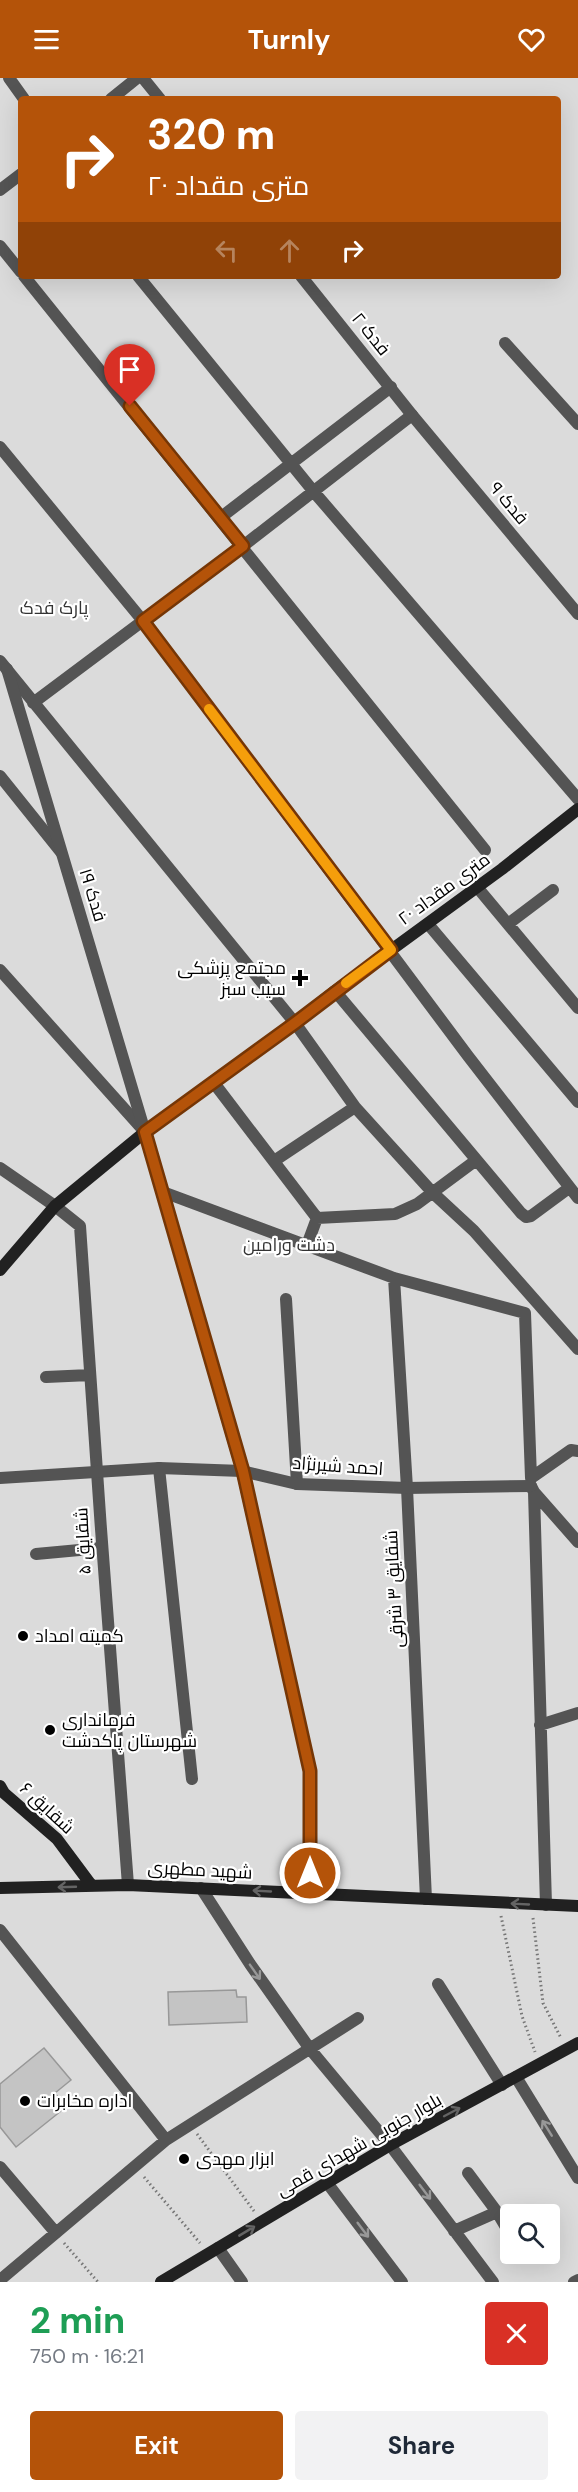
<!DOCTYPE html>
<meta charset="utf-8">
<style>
:root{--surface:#fff;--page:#f2f2f3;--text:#1f2937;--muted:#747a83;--accent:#b45309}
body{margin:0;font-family:"DM Sans",Cairo,sans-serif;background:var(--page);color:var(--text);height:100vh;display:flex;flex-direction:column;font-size:22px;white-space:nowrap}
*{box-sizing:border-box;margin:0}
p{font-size:20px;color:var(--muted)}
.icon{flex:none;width:33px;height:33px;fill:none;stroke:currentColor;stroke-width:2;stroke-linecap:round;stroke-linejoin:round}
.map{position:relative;height:2204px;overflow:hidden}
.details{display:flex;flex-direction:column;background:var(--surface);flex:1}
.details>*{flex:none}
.top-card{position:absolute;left:18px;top:18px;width:543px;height:183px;border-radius:6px;box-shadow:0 6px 24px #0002;background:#b45309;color:#fff;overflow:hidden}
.buttons{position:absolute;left:500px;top:2126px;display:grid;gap:12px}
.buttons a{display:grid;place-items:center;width:60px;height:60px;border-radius:6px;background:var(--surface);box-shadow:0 6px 24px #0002;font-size:30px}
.pin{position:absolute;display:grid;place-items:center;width:51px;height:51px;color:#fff;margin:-62px -26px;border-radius:50% 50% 50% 0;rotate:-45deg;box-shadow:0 0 6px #0007}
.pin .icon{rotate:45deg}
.me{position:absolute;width:66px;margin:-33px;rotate:0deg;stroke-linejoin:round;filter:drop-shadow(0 0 4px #0008)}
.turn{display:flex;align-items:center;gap:21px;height:126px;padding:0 30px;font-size:27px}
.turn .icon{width:78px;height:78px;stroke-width:2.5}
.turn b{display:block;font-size:42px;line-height:51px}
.lanes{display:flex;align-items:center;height:57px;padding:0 30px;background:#0003;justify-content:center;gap:30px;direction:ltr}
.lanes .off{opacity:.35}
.round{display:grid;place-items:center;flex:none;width:63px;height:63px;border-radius:6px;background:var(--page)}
.head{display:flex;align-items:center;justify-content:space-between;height:102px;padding:0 30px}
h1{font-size:36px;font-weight:700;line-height:45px;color:#1e9e55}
.primary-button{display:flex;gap:12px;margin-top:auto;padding:12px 30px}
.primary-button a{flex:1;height:69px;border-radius:6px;background:var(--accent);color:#fff;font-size:24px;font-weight:700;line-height:69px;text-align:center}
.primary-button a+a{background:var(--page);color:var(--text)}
header{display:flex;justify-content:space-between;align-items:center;height:78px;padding:0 30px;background:var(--accent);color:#fff;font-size:27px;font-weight:700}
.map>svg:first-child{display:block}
</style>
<header><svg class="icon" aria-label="menu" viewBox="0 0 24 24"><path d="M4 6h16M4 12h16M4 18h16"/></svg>Turnly<svg class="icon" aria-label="heart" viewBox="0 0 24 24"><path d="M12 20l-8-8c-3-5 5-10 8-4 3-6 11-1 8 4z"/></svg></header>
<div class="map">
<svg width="578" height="2204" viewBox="0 0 578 2204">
<rect width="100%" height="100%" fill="#fff"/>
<path fill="#dbdbdb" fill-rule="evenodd" d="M0,0H578V2204H0ZM21,21H558V198H21ZM510,2136H549V2175H510Z"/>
<path fill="#c4c4c4" stroke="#989898" stroke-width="1.5" d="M236,1912L237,1919H246L247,1944L169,1947L168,1914Z
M44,1970L71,2002L55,2015L66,2029L16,2069L0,2049V2006Z"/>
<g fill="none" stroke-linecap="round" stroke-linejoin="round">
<path stroke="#767676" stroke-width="3" stroke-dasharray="1.5 3" stroke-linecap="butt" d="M501,1838L522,1938L535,1974
M533,1840L543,1925L561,1960
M197,2056L254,2133
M144,2099L200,2165
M64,2165L98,2204"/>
<path stroke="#545454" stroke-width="12" d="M0,168L21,194
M24,198L485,772
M138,198L314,414L578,721
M505,265L578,346
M0,369L143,543L468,978L578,1120
M220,440L391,309
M0,583L295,945L355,1029L433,1115L474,1153L578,1271
M33,625L243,468L412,337
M0,698L61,774
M477,809L578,930
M428,846L578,1024
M508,846L553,812
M0,892L145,1054L242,1393L310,1693V1815
M335,913L521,1135L526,1139L531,1138L569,1110
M214,1005L317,1140L307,1167
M274,1083L355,1029
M163,1114L394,1200L525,1235
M55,1128L80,1148C95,1368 110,1587 128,1807
M317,1140L395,1136L417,1126L475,1083
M394,1200L407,1410L426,1821
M286,1221L297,1406
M525,1235L531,1400
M46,1299L90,1297
M159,1390L192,1701
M531,1400L571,1372L578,1373
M531,1408L534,1414L546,1827
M534,1414L578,1464
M36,1476L101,1470
M540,1647L578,1635
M201,1810L250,1886L310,1971L390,2067L493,2204
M0,1852L166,2062
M438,1906L502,2007
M516,1999L578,2100
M0,2089L56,2155
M468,2095L497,2134L510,2156
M328,2106L402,2204
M454,2153L497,2134
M218,2170L242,2204
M0,2202L166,2062L358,1940
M574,2204L578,2202"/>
<path stroke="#545454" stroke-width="12" d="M9,0L24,21
M143,0L160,21
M111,21L137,0
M0,112L21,96
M301,198L412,337L578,536
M7,591L145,1054
M0,1090L55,1128
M0,1400L159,1390L242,1393L297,1406L407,1410L531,1408"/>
<path stroke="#212121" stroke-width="12" d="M0,1192L55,1128L145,1054L295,945L335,913L502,791L578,731
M0,1708L4,1715L57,1761L92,1808
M0,1810L128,1807L578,1828
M161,2204L390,2067L578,1965"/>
</g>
<defs><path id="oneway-shaft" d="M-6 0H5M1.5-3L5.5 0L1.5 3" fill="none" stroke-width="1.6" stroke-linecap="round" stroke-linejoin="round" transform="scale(1.5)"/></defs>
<g stroke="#646464">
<use href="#oneway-shaft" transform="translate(67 1809) rotate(178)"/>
<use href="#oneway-shaft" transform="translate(262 1813) rotate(-177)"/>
<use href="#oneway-shaft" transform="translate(520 1826) rotate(-177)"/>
<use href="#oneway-shaft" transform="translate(452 2034) rotate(-28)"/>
<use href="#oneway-shaft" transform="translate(247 2153) rotate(-31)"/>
</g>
<g stroke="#989898">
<use href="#oneway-shaft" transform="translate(255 1894) rotate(55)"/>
<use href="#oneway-shaft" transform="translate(547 2050) rotate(-122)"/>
<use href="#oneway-shaft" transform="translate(425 2114) rotate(53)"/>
<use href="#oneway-shaft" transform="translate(363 2152) rotate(53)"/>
</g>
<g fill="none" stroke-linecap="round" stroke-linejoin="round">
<g stroke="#753606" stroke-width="15">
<path id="route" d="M130,328L243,468L143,543L391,872L295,945L145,1054L243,1393L310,1693V1795"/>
</g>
<use href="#route" stroke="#b45309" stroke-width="10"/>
<path stroke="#f59e0b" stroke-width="10" d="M209,631L391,872L346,905"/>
</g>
<g fill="#000" stroke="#fff" stroke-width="2">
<path d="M297 891h6v6h6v6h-6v6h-6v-6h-6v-6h6z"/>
<circle cx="23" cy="1558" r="6"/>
<circle cx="50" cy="1652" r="6"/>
<circle cx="25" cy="2023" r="6"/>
<circle cx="184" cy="2081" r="6"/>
</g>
<g text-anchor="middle" stroke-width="4.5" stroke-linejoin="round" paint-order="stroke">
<g font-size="18" fill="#000" stroke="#fff">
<text transform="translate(371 256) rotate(51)" y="6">فدک ۲</text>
<text transform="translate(509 425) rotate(50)" y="6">فدک ۹</text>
<text transform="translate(444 811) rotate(-36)" y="6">۲۰ متری مقداد</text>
<text transform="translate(93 817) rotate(73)" y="6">فدک ۱۹</text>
<text transform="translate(338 1388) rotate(4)" y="6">احمد شیرنژاد</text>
<text transform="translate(83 1463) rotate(-93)" y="6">شقایق ۵</text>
<text transform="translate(394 1511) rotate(-93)" y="6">شقایق ۳ شرقی</text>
<text transform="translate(47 1730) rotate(43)" y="6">شقایق ۶</text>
<text transform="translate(200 1792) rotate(3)" y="6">شهید مطهری</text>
<text transform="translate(359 2067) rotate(-30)" y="6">بلوار جنوبی شهدای قمی</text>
</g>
<g font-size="18" fill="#323232" stroke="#fff">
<text x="54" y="536">پارک فدک</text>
<text x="289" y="1173">دشت ورامین</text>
</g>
<g font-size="18" fill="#000" stroke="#fff" text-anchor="start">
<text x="286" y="896" text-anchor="end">مجتمع پزشکی<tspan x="286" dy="21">سیب سبز</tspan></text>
<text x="35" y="1564">کمیته امداد</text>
<text x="62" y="1648">فرمانداری<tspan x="62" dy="21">شهرستان پاکدشت</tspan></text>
<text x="37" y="2029">اداره مخابرات</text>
<text x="196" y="2087">ابزار مهدی</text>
</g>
</g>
</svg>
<div class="buttons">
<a><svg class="icon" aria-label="search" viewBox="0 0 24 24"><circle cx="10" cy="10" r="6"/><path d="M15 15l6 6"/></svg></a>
</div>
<div class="pin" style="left:130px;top:328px;background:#d93025"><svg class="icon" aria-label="arrive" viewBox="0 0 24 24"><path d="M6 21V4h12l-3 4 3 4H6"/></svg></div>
<svg class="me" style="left:310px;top:1795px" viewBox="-20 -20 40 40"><circle r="17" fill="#b45309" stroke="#fff" stroke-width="3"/><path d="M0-11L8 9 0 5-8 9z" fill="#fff"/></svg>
<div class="top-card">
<div class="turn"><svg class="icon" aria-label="right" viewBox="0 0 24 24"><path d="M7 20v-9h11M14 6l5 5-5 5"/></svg><div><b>320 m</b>۲۰ متری مقداد</div></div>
<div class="lanes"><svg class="icon off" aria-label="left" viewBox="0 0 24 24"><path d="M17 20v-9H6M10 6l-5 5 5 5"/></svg><svg class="icon off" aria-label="ahead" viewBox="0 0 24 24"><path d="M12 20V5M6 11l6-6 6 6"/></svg><svg class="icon" aria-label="right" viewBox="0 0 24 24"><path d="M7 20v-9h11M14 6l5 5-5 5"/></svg></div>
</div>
</div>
<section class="details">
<div class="head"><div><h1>2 min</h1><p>750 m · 16:21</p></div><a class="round" style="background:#d93025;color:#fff"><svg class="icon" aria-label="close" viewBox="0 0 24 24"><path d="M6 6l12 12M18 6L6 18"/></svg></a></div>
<div class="primary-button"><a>Exit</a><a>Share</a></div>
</section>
